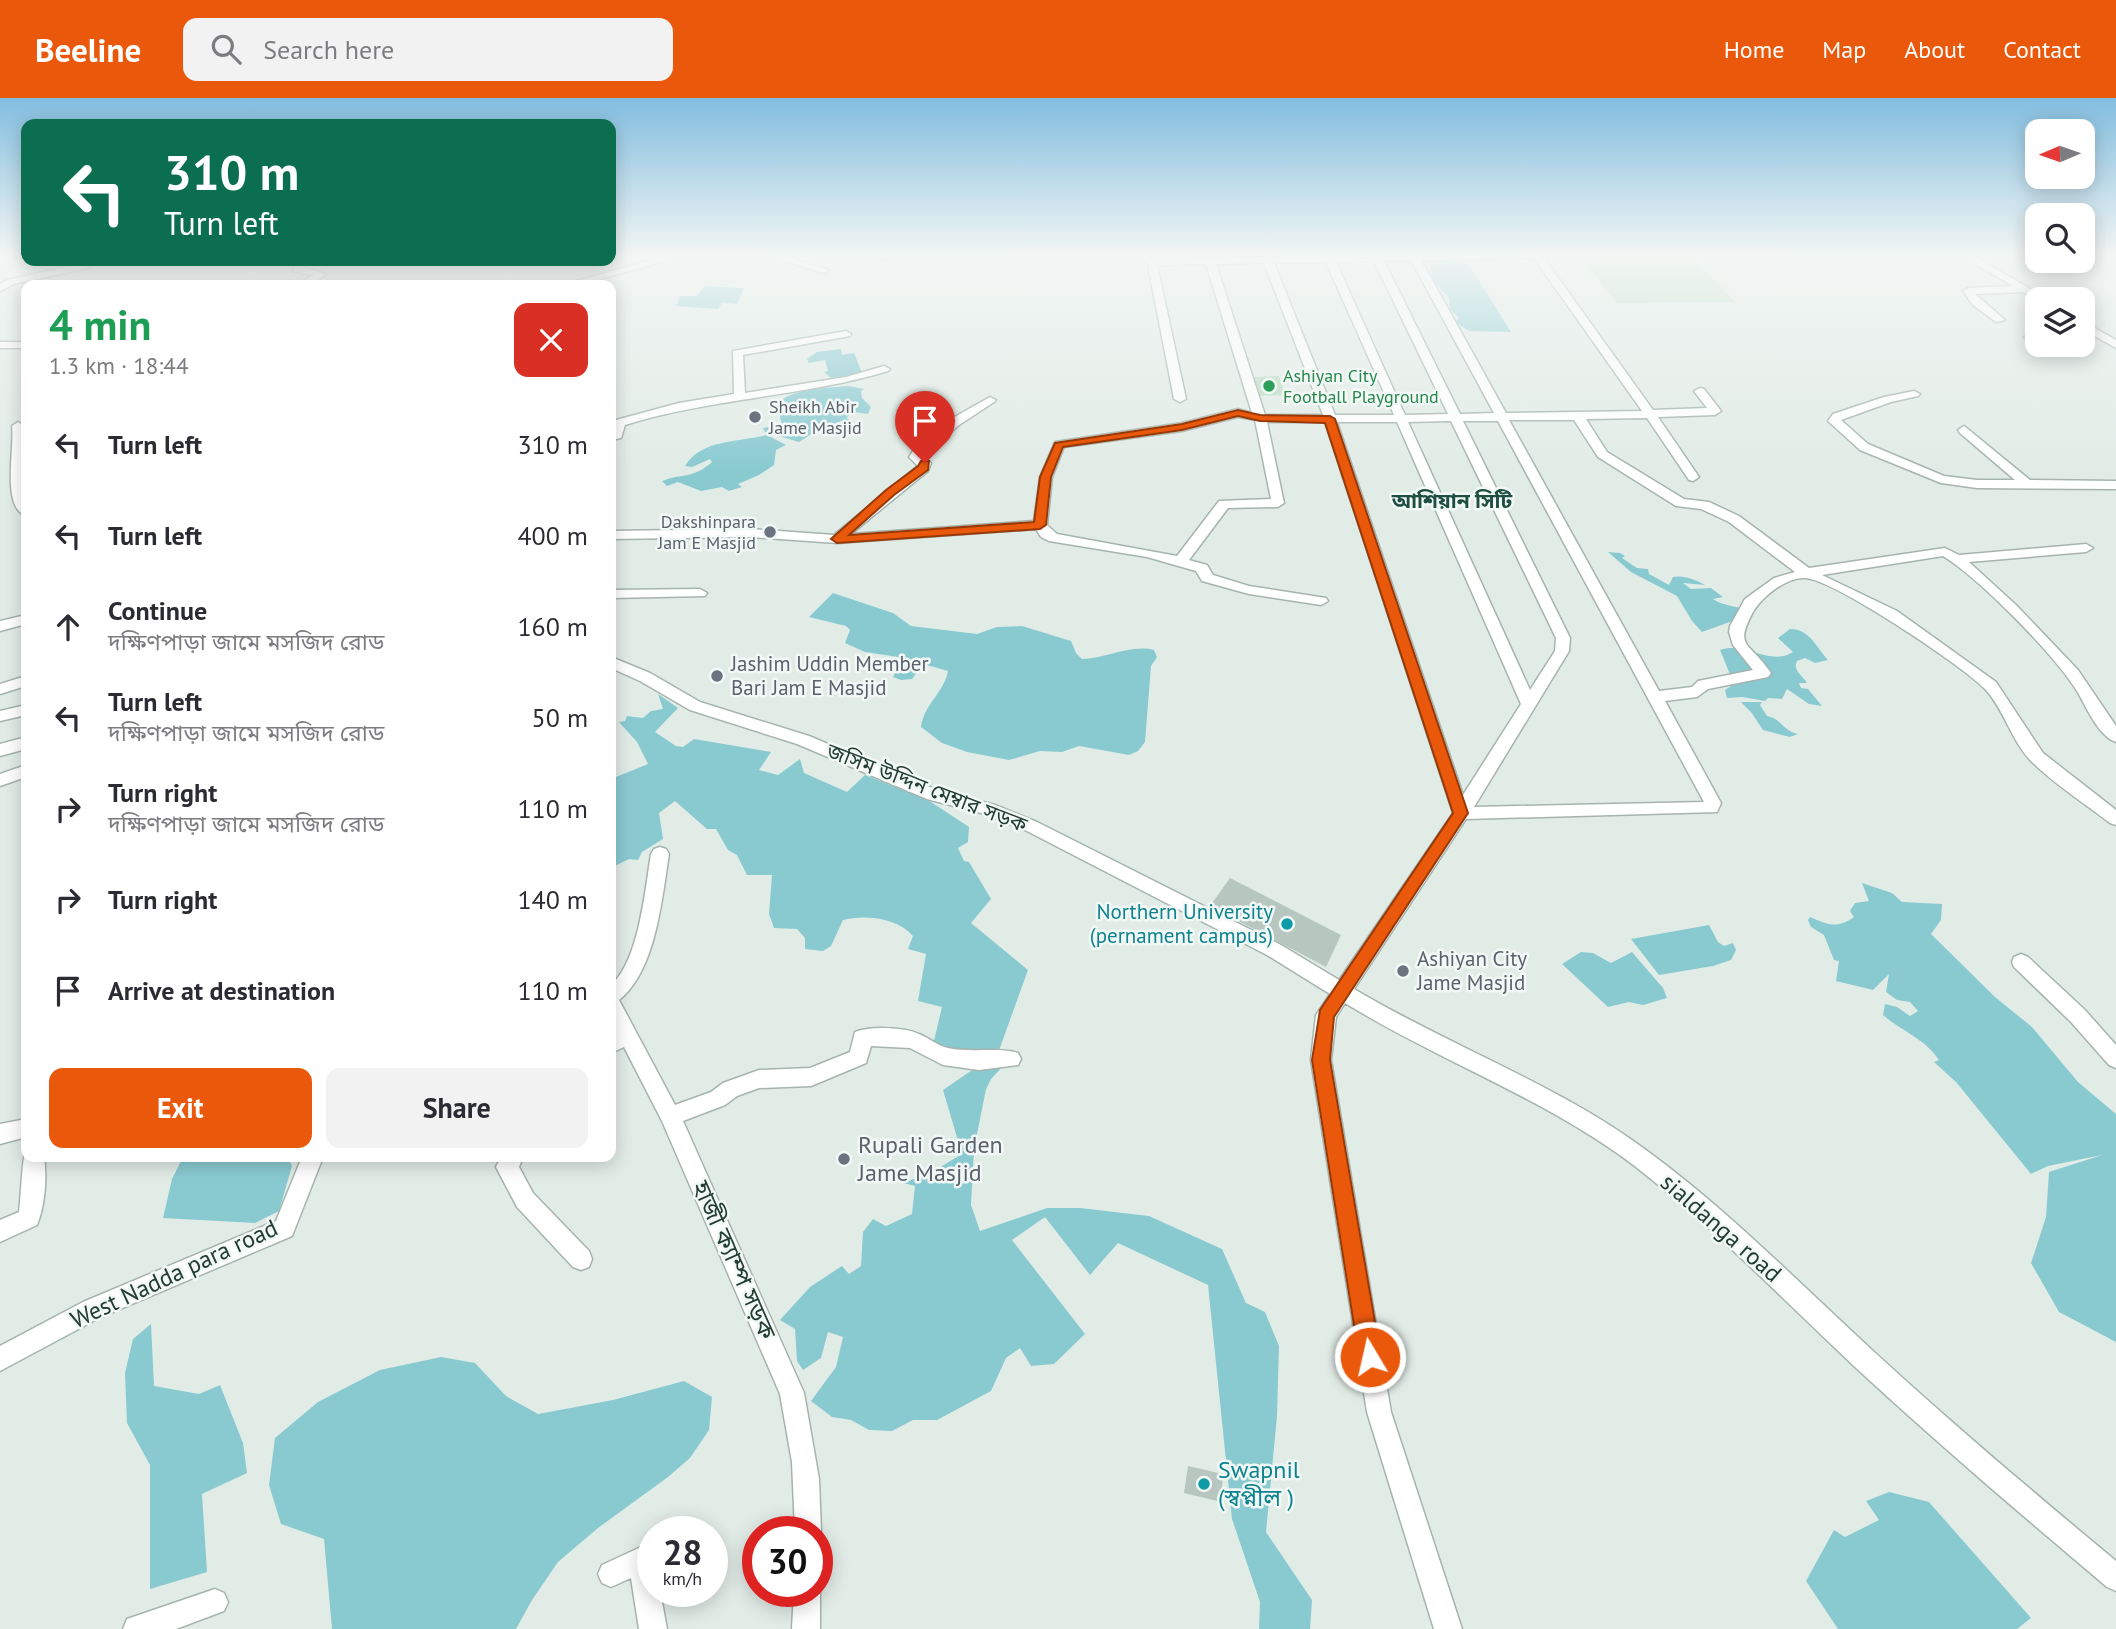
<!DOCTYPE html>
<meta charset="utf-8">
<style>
:root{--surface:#fff;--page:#f2f2f3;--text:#2b2b33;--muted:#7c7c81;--accent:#ea580c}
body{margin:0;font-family:"PT Sans","Noto Sans Bengali",sans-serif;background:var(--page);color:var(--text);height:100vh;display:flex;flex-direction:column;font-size:26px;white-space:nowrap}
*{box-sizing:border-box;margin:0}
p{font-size:23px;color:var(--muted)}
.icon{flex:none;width:38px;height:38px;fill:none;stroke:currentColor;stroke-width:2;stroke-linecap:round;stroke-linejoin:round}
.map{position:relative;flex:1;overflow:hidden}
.drawer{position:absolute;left:21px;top:182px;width:595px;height:882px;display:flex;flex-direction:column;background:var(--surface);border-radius:14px;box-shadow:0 4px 18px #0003}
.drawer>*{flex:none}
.top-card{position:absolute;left:21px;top:21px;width:595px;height:147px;border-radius:14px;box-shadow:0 4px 18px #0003;background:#0b6e4f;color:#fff;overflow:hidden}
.needle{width:46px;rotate:268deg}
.buttons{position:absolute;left:2025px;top:21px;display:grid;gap:14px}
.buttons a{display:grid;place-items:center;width:70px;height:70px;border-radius:14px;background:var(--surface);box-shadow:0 4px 18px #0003;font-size:35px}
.speed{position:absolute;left:637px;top:1418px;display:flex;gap:14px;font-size:35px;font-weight:700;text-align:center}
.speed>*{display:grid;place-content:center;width:91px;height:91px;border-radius:50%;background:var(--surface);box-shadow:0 4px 18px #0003;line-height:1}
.speed small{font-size:18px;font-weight:400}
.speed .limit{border:10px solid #d22;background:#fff;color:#111}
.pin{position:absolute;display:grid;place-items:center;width:60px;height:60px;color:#fff;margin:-72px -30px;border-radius:50% 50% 50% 0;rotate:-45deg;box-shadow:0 0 7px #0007}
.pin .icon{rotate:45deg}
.me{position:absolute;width:77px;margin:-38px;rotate:351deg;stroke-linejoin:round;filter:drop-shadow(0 0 5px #0008)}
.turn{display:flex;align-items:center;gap:24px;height:147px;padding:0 28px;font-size:32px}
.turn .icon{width:91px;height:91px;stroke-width:2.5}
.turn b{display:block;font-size:49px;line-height:60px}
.round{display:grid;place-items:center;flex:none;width:74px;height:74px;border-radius:14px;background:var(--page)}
.head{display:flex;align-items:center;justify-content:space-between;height:119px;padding:0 28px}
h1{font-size:42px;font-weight:600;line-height:52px;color:#1e9e55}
.cta{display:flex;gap:14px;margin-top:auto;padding:14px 28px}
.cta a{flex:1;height:80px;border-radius:14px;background:var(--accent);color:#fff;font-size:28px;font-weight:600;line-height:80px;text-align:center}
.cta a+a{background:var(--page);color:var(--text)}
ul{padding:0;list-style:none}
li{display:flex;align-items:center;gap:21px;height:91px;padding:0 28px}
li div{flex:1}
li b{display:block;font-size:26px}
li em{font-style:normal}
header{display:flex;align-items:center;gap:42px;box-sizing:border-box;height:98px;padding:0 35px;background:var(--accent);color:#fff}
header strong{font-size:33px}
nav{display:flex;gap:38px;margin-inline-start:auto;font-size:24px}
.search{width:490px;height:63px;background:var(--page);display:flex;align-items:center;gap:18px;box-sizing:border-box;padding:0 24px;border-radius:14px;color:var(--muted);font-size:26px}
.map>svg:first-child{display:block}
</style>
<header>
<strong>Beeline</strong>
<div class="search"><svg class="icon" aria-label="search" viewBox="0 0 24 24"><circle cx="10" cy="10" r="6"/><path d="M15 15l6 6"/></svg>Search here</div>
<nav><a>Home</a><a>Map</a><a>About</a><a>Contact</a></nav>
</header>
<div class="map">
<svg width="2116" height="1531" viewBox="0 0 2116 1531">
<rect width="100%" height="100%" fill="#e2ece7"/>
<path fill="#baddc2" d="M1694,160L1735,204L1617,205L1582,161Z
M1279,278L1285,297L1259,298L1253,279Z"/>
<path fill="#89cad1" d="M1429,161H1451L1470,168L1511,234L1469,233L1455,224L1459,220L1450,211L1449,200L1432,181Z
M705,188L741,190H744L737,206L722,205L718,211L676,208L680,198H697Z
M841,251L842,257L854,255L862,275L831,280L824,274L828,273L825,262L809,265L807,261L817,254Z
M848,288L864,291L861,293L862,300L871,309L868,316L854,314L846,320L852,323L849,325L841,323L825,330L829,333L823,336L816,333L799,344L765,334L763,330L782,327L777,306C792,290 828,290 848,288Z
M767,337L786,347L776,352L774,367L759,377L738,386L742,389L729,393L722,389L701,393L678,384L667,388L662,383C683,375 693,381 712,364L710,361L692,369L685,368C701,341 740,344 767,337Z
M1608,454L1620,455L1625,458L1622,460L1637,470L1648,471L1649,476L1669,487L1673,479C1683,477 1695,481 1705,487L1683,485L1691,491L1711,490L1723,499L1713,501C1722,508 1736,507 1747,513L1738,521L1702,534L1692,523L1677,498L1631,474Z
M833,495L893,515L911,528L977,536L997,529L1022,528L1071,543L1076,555L1082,561C1106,561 1129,546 1154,552L1157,559L1151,568L1145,644L1138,653L1129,657L1079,648L1062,654L1040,653L1009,662L967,654L942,645L921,629C924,606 944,595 948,573L923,566L912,581L901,582L893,579L901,562L898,559L865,554L845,545L850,532L846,528L809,519Z
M1790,531C1810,531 1816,549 1828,562L1815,565L1805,560L1797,563C1792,572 1803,578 1807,585H1799L1801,590L1808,591L1822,608L1809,606L1787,591L1782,601L1768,600L1765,603L1742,599L1727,600L1725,592L1734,586L1720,552C1746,543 1769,569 1793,554L1778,540Z
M658,596L678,610L655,634L676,648L683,649L694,641L771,654L759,672L778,677L800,661L804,675L847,694L865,677L928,702L969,729L968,744L958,750L964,763L969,764L991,801L971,825L1028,872L997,958L933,947L942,909L918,903L926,856L908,851L913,838C898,820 865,816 843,822L831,848L823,853L805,851V840L797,831L774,830L769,816L772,777H747L737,757L728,752L716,731H707L675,703L659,715L663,741L642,754L638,762L629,761L611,770V681L648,666L637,644L619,624L625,623L627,618L643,620L651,613L663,611Z
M1741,604H1762L1760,607L1767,618C1781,620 1784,634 1798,636L1790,639L1763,632L1751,614Z
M1862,785L1892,795L1902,804L1942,806L1941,822L1931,836L1995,899L2032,929L2078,984L2116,1016V1244L2059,1214L2031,1165L2046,1119L2049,1074L2102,1057L2048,1068L2031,1076L1956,984L1934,964L1939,962C1924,940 1903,934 1883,917L1885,906L1897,909L1910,918L1918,913L1910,904L1897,902L1886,894L1889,876L1873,892L1836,883L1839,863L1834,862L1824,837L1811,829L1808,822L1810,819C1828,827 1837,831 1854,819L1850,813L1855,805L1869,803Z
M1709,827L1718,844L1724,848L1733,845L1736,852L1731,862L1713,868L1659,877L1631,841Z
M1581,854L1593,855L1611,865L1632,854L1663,890L1667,900L1643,907L1629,904L1608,909L1562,866Z
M1004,967L991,981L986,991L974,1051L971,1107L980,1133L1047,1110H1080L1149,1118L1222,1151L1246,1205L1265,1214L1279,1248L1277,1318L1266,1434L1312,1502L1310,1531H1259L1260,1504L1232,1421L1208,1187L1118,1145L1090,1177L1045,1119L1012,1142L1085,1236L1054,1266L1031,1268L1020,1250L1006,1260L991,1293L937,1322H913L892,1333L869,1332L851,1322L832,1319L811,1303L836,1269L843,1239L828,1234L821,1260L803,1272L797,1263L795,1231L780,1222L810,1189L842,1168L849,1176L861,1168L863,1134L873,1121L886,1128L912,1116L915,1088L903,1085L932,1074L962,1056L943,992L975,970Z
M183,1059H288L292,1068L279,1113L255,1125L163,1120L172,1081Z
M151,1226L154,1288L199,1296L220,1287L243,1345L247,1375L202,1396L207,1474L150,1491V1367L127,1325L125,1275L133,1241Z
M441,1259L475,1265L506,1298L538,1316L613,1302L684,1283L712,1299L709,1332L690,1360L668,1379L598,1430L558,1464L532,1502L516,1531H332L324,1441L281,1426L269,1387L275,1340L318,1304L380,1272Z
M1889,1394L1929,1404L2031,1520L2017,1531H1838L1806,1483L1834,1432L1845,1439L1879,1422L1866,1403Z"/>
<path fill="#b7c7c0" d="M1230,780L1341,837L1326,869L1210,808Z
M1188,1368L1223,1376L1221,1404L1184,1395Z"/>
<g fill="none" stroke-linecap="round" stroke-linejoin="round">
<g stroke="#a5b4ae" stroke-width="3">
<path id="minor" d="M672,156H689L579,187H563Z
M762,156H778L829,172L824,175Z
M875,156H885L888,160L880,162Z
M1371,156H1612L1607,159L1544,160L1653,312L1707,310L1694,293L1700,290L1704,291L1721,313L1715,317L1658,319L1699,379L1693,383L1689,382L1647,320L1586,321L1607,354L1684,401L1709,404L1739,418L1809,470L1945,450L1959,457L2086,446L2093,450L2086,454L1969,464L2016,507L2078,572L2116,628V644C2098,638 2086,608 2077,593C2054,556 1979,480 1943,458L1822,477L1897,513L1996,584L2043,655L2116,712V727L2110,725C2084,705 2054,686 2031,663C2011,642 2004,611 1985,591C1963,568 1833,481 1805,480C1786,479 1762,499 1753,514C1734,549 1749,544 1768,571L1771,575L1768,579L1708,591L1697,599L1665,603L1721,705L1717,714L1466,721L1354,891C1451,949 1560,987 1650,1055C1730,1114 1799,1185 1872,1252C1951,1325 2033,1394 2116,1463V1493L2107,1489C2022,1417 1937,1345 1855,1269C1783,1201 1714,1130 1636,1069C1547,1001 1439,963 1345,905L1336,919L1331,962L1391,1314L1462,1531H1434L1367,1314L1311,962L1316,917L1330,896L1267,857L1025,732L985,716L927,701L797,646L690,612L640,583L611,570V559L650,575L700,604L809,638L937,692L995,707L1037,724L1281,847L1339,882L1453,715L1325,324H1267L1284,405L1278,409L1228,410L1189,462L1207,467L1213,477L1249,488L1326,500L1328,503L1321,507L1249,496L1202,483L1196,473L1147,459L1049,443L1041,439L1036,431L837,445L751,439L611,441V433L751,431L834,437L918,368L909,359L913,353L951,321L990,299L996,302L994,304L959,327L922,358L931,365L928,373L851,436L1034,423L1040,379L1055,344L1182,325L1238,311L1252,315L1206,166L1157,167L1186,301L1180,304L1174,301L1147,162ZM1534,160L1642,313L1506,315L1421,162ZM1411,162L1494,315L1460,316L1384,163ZM1374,163L1448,316L1405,317L1336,164ZM1326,164L1394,317H1335L1274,165ZM1264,165L1323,317H1265L1216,166ZM1238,319L1255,322L1271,401L1219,403L1177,458L1057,436L1047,427L1052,379L1064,349L1182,333ZM1509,322H1574L1598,359L1676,408L1701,411L1729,424L1795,474L1774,480L1745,501L1730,528L1729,534L1733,547L1753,572L1698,583L1692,589L1659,593ZM1451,323L1556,540L1555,553L1530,592L1408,324ZM1463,323H1498L1704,704L1474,709L1569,553L1570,540ZM1337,324H1397L1521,606L1463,697Z
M1958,156H1970L2048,201L2037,202L2023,194L1975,196L2005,222L1996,224L1973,207L1963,193L1968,190L2013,188Z
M296,163H306L303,169L326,176L311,187H299L312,177L293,173Z
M84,165L89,168L88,170L14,186L0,193V186L7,182Z
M2082,223L2116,242V250L2082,231Z
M846,233L851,236L850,238L743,257L745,295L846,279L884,268L890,271L888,273C802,299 711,300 625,327L621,340L611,342L616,322L679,305L734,296L733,253Z
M2037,235V241L2029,242L2024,239Z
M0,244H26V250H0Z
M1914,293L1920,296L1918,298L1891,304L1841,322L1868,346L1944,378L1977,382H2015L1960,335L1958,332L1964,328L2030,382L2116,383V391L1977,390L1941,385L1860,352L1828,323L1833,316L1884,299Z
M18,324L24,328L26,418C1,409 15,350 12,328Z
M700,491L707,495L705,498L611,500V492Z
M26,517V526L0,533V523Z
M26,578V588L0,596V586Z
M26,607V617L0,623V613Z
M26,639V651L0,658V646Z
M26,667V679L0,688V676Z
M660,749L666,751L669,756C662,800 656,873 619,902L675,1007L711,994L723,985L759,972L810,970L850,954L855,934C871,928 903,929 919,936C929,940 938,948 948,950C970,955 1001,949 1018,955L1021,961L1018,967L979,972L943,967L910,950L871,948L866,965L811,988L759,990L737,998L725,1007L683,1023L804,1295L819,1381L821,1433L817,1442V1433H795L792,1364L780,1296L662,1023L624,949L611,955V936L616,933L611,924V887C639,863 645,792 651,756L654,751Z
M2021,856L2028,859L2085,912L2116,947V970L2109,967L2071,924L2014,869L2012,864L2014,859Z
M26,1021V1039L0,1046V1026Z
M26,1052V1059H44C47,1079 45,1108 37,1127L0,1144V1122L19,1114C21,1100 22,1060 26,1052Z
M302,1059H323L292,1138L99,1220L0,1273V1248L83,1204L276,1123Z
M501,1059H523L519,1069L533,1095L589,1153L592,1161L589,1169L581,1172L573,1169L517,1109L496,1069Z
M641,1449L650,1453L653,1493H660L667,1531H639L631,1480L611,1489L602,1485L598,1476L602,1467Z
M817,1486L820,1493V1531H792L794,1493H817Z
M215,1491L224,1495L228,1504L224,1513L176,1531H123L127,1521Z"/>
</g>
<use href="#minor" fill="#fff" fill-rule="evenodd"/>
</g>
<linearGradient id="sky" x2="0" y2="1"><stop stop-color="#82bddf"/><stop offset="0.42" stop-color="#f2f6f4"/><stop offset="1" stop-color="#f2f6f4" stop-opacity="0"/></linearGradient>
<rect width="2116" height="371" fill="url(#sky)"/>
<path fill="#ea580c" stroke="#983908" stroke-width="2" d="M1238,312L1260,317L1330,318L1335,321L1468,715L1334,919L1330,962L1381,1259L1378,1267L1370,1270L1362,1267L1359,1259L1312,962L1320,912L1453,715L1325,325L1260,323L1238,318L1182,332L1063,349L1051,379L1046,427L1040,431L837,445L831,441L886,392L918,368L921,363H929L928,372L894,397L849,437L1034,424L1040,379L1055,345L1182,326Z"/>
<circle fill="#2e9e5b" stroke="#f2f8f5" stroke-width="2.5" cx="1269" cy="288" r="7"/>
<g fill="#6b7280" stroke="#f2f8f5" stroke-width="2.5">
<circle cx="755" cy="319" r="7"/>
<circle cx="770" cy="434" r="7"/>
<circle cx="717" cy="578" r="7"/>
<circle cx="1403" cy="873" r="7"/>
<circle cx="844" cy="1061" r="7"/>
</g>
<g fill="#0f9aa8" stroke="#f2f8f5" stroke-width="2.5">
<circle cx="1287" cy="826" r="7"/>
<circle cx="1204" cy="1386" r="7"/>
</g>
<g text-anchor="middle" stroke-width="5" stroke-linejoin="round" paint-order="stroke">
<g font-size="18" fill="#27864d" stroke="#f2f8f5" text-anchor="start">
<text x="1283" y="284">Ashiyan City<tspan x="1283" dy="21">Football Playground</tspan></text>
</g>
<g font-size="18" fill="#5b616d" stroke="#f2f8f5" text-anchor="start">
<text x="769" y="315">Sheikh Abir<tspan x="769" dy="21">Jame Masjid</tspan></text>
<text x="756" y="430" text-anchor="end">Dakshinpara<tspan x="756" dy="21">Jam E Masjid</tspan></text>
</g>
<g font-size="21" font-weight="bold" fill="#1e4f40" stroke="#f2f8f5">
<text x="1452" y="410">আশিয়ান সিটি</text>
</g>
<g font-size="21" fill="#5b616d" stroke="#f2f8f5" text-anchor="start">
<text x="731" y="573">Jashim Uddin Member<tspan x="731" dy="24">Bari Jam E Masjid</tspan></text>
<text x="1417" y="868">Ashiyan City<tspan x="1417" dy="24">Jame Masjid</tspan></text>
</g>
<g font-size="21" fill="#223d34" stroke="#f2f8f5">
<text transform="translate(927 690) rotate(21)" y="7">জসিম উদ্দিন মেম্বার সড়ক</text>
</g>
<g font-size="21" fill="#0d838f" stroke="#f2f8f5" text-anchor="end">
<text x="1273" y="821">Northern University<tspan x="1273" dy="24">(pernament campus)</tspan></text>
</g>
<g font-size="24" fill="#5b616d" stroke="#f2f8f5" text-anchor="start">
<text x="858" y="1055">Rupali Garden<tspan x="858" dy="28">Jame Masjid</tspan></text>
</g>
<g font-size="24" fill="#223d34" stroke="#f2f8f5">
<text transform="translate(1721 1130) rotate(41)" y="8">sialdanga road</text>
<text transform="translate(734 1162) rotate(66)" y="8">হাজী ক্যাম্প সড়ক</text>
<text transform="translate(174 1176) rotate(-25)" y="8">West Nadda para road</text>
</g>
<g font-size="24" fill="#0d838f" stroke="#f2f8f5" text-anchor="start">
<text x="1218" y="1380">Swapnil<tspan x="1218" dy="28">(স্বপ্নীল )</tspan></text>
</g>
</g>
</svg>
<div class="buttons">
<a><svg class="needle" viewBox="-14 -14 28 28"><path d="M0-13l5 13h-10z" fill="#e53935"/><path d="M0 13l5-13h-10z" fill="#7c7c81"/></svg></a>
<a><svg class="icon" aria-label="search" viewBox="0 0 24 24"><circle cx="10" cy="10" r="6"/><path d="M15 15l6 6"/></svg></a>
<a><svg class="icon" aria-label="layers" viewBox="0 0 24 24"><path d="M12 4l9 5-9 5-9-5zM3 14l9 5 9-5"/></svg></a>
</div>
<div class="speed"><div>28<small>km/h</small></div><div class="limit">30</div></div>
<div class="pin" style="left:925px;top:365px;background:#d93025"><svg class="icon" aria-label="arrive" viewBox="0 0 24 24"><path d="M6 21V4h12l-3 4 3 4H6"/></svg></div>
<svg class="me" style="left:1370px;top:1259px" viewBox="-20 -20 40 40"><circle r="17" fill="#ea580c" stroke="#fff" stroke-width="3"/><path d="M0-11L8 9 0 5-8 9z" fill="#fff"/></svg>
<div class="top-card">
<div class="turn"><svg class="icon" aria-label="left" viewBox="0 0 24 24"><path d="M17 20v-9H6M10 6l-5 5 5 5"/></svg><div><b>310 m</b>Turn left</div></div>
</div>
<section class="drawer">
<div class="head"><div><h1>4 min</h1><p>1.3 km · 18:44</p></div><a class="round" style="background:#d93025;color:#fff"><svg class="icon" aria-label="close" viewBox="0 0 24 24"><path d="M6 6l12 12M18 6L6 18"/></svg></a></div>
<ul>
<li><svg class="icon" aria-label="left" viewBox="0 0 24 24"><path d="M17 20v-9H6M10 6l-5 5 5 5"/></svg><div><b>Turn left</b></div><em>310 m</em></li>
<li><svg class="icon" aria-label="left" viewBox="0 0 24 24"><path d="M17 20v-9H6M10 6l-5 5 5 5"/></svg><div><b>Turn left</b></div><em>400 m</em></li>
<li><svg class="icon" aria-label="ahead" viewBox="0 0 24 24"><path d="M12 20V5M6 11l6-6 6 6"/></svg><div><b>Continue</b><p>দক্ষিণপাড়া জামে মসজিদ রোড</p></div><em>160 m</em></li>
<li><svg class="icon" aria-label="left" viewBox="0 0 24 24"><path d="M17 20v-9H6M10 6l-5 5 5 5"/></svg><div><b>Turn left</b><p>দক্ষিণপাড়া জামে মসজিদ রোড</p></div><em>50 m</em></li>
<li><svg class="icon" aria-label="right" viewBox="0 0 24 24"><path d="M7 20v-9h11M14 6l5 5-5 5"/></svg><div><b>Turn right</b><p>দক্ষিণপাড়া জামে মসজিদ রোড</p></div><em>110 m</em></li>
<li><svg class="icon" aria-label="right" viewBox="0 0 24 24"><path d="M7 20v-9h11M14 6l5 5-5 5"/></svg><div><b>Turn right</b></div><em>140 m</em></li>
<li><svg class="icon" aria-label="arrive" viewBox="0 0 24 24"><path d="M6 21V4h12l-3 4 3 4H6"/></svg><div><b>Arrive at destination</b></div><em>110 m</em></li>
</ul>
<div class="cta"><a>Exit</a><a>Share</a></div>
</section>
</div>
